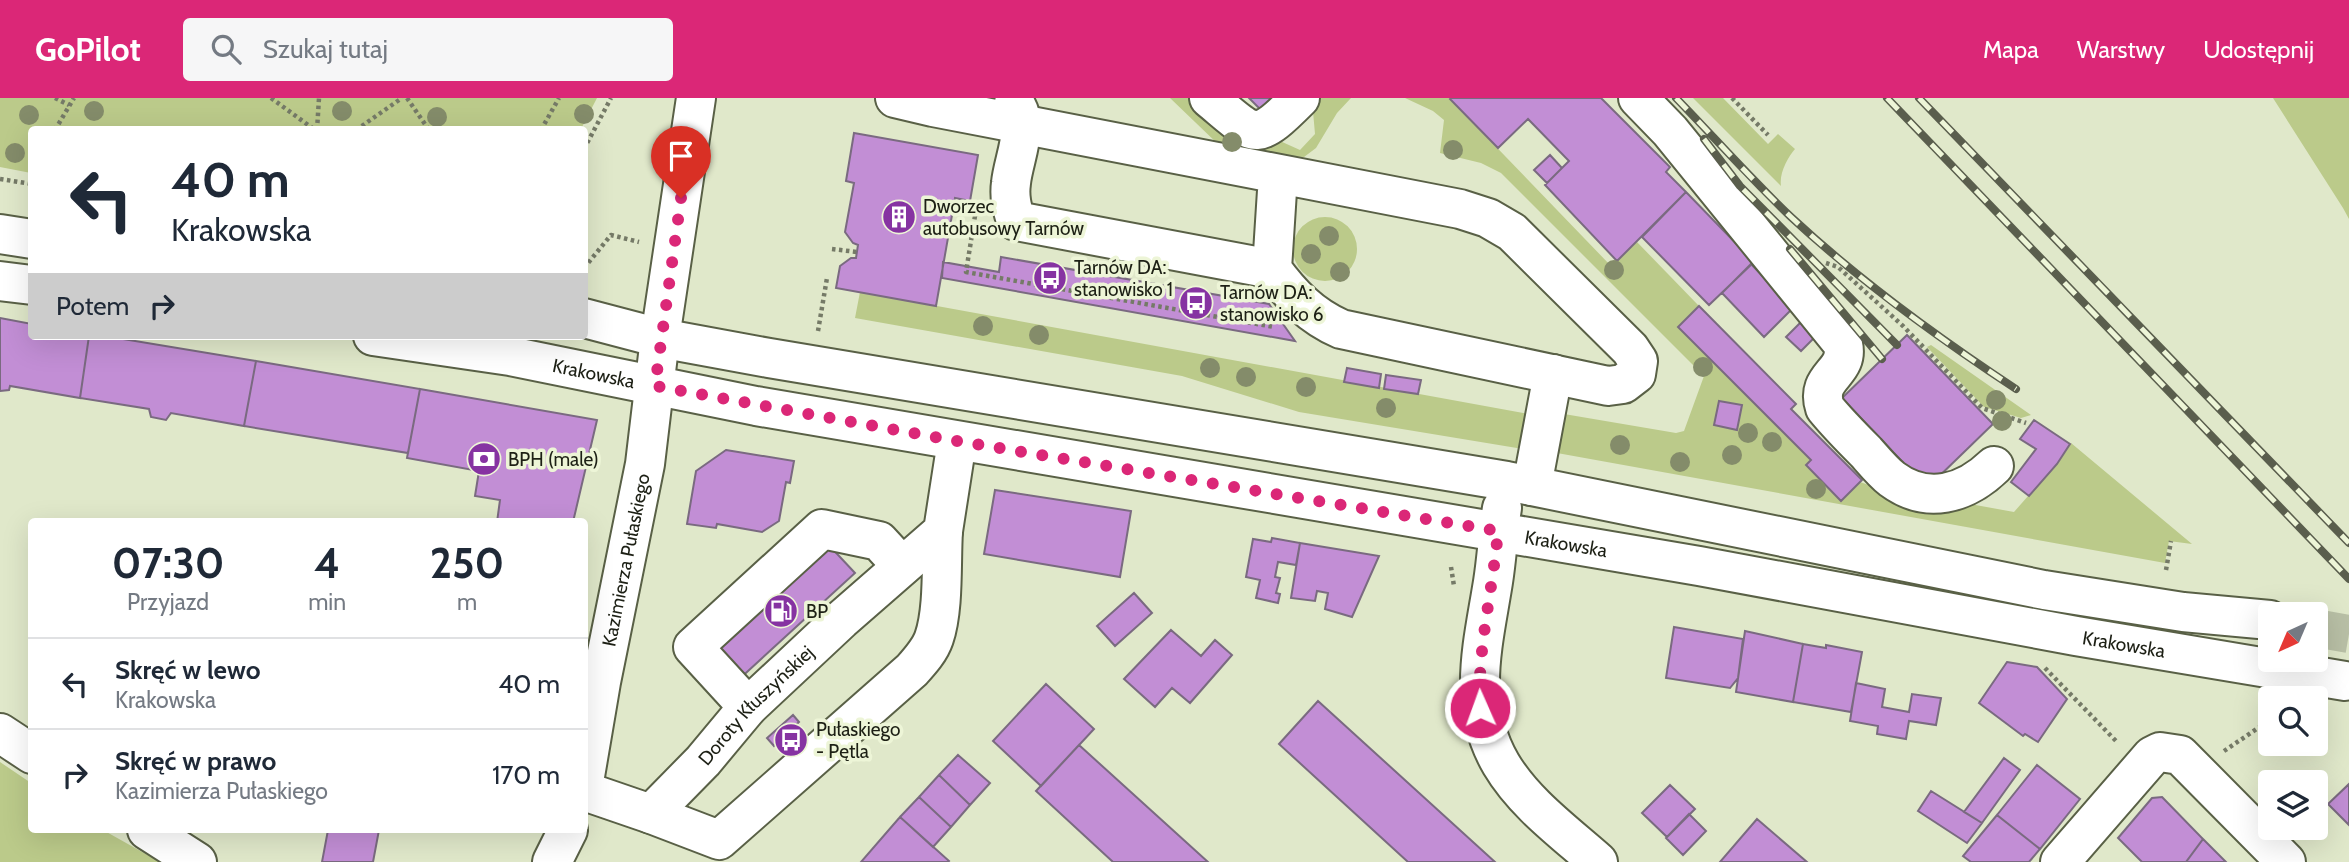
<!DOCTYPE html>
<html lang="pl">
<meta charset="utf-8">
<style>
:root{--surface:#fff;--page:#f6f6f7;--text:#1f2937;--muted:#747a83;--line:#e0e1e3;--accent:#db2777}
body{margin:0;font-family:Cabin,sans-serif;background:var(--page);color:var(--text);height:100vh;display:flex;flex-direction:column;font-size:26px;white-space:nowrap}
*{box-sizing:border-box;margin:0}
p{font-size:23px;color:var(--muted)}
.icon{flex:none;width:38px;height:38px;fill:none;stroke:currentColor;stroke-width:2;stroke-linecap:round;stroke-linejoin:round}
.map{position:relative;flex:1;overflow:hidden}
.side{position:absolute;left:28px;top:420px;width:560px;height:315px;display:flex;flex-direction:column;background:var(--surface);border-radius:7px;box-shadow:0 7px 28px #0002}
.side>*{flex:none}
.hud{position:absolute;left:28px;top:28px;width:560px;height:214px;border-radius:7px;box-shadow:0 7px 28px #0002;background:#fff;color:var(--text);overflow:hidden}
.needle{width:46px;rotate:224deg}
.buttons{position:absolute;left:2258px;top:504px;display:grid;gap:14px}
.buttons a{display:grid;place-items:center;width:70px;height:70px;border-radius:7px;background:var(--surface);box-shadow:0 7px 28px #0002;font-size:35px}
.pin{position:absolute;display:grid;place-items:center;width:60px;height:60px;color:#fff;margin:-72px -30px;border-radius:50% 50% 50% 0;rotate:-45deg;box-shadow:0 0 7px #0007}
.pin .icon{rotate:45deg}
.me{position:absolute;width:77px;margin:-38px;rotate:358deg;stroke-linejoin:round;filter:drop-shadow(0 0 5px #0008)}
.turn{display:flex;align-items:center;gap:24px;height:147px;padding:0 28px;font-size:32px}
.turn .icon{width:91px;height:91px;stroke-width:2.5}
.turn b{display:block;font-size:49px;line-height:60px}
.then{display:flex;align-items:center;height:66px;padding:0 28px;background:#0003;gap:14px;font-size:26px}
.eta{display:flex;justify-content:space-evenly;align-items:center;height:119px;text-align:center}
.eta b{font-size:42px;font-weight:800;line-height:49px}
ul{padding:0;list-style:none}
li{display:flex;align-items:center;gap:21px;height:91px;padding:0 28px;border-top:2px solid var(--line)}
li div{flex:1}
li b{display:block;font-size:26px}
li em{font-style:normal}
header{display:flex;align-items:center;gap:42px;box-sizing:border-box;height:98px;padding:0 35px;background:var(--accent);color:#fff}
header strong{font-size:33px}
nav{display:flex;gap:38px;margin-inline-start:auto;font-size:24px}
.search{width:490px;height:63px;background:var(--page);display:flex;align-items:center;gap:18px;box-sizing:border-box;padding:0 24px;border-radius:7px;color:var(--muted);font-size:26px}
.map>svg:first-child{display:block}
</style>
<header>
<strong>GoPilot</strong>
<div class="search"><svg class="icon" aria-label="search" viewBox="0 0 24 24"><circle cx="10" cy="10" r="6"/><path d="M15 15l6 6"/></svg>Szukaj tutaj</div>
<nav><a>Mapa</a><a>Warstwy</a><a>Udostępnij</a></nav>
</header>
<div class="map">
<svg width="2349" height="764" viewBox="0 0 2349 764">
<rect width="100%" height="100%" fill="#e0e8ca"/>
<path fill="#bbca8a" d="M0,0H597L581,31L32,32L31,75L0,69Z
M1170,0H1196L1269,38L1300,52L1315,36L1312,2L1314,0H1351L1337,15L1316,50L1304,59L1238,56L1221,49Z
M1405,0H1449L1611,168L1637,144L1699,208L1678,229L1811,362L1806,367L1841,402L1860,384L1934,409L1970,406L2014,414L2057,365L2071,345L2192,446L2169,443L2165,465L1557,355L1564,316L1676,335L1684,333L1704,278L1501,75L1481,65L1440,55L1444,22L1433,13Z
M1693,0H1723L1768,46L1778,36L1795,51C1788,59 1779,75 1781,88Z
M2273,0H2349V121L2343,110Z
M1293 151a32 32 0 1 1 64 0a32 32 0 1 1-64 0Z
M860,194L1534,317L1529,352L1299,314L1182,278L855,220Z
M1931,247L2031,317L2021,320L1984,309L1927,249Z
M0,664L31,685L32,732H103L160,764H0Z"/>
<path fill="#c28ed5" stroke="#7a6a80" stroke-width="2" d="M1249,0H1275L1262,13Z
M1451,0H1601L1670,69L1666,74L1686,94L1617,163L1545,87L1569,63L1528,21L1498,50L1450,1Z
M854,35L978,57L970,103L955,100L936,208L836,190L840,168L851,160H856L858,147L853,145L845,134L854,85L846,83Z
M1550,57L1562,70L1547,85L1534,72Z
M1686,94L1754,164L1709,207L1642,139Z
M1001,159L1269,206L1295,243L942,180L943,164L999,174Z
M1751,166L1793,210L1764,239L1722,195Z
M1699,208L1796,306L1791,311L1862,382L1841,403L1806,367L1811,362L1678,229Z
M0,220L32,226V238H89L80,300L10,288L9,292L0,293Z
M1803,222L1817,237L1801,253L1786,239Z
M1907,237L1993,326L1927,390L1842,300Z
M89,238H105L256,263L244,328L171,315L166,322L151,319L149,311L80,300Z
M256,263L420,291L408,355L244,328Z
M1347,270L1381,276L1379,290L1344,284Z
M1386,277L1421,282L1418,296L1384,291Z
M420,291L597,322L573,424H497L500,402L475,398L479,373L407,360Z
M1719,303L1742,307L1737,332L1714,327Z
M2034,322L2070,346L2057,366L2029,398L2011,384L2036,351L2020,341Z
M726,352L794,363L790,385L786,384L779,423L762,434L717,426L716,430L687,426L696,373Z
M995,392L1131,413L1120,479L984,456Z
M1272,440L1300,445L1296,467L1278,464L1275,479L1280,480L1276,495L1280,496L1278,505L1256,500L1260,482L1246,479L1253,441L1271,444Z
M825,443L855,475L736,584L706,552Z
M1300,445L1379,458L1352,519L1325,511L1328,495L1317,493L1315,503L1291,500Z
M1134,495L1152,515L1115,548L1097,528Z
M1674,529L1743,541L1738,580L1730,590L1666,580Z
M1171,532L1201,558L1215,542L1232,557L1190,605L1172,590L1155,609L1124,581Z
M1745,533L1803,546L1793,604L1736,594Z
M1803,546L1826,550V547L1862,554L1851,614L1793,604Z
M2007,564L2037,569L2067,601L2038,644L2025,636L2023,638L1979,605Z
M1856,585L1885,591L1882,609L1909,614L1912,596L1941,600L1936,627L1909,623L1906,641L1877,636L1878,628L1850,623Z
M1046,586L1094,631L1041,688L993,643Z
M1318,603L1495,764H1408L1279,646Z
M793,617L799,624L774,648L767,640Z
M1079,647L1208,764H1113L1036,693Z
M958,657L990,685L970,707L939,677Z
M2004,660L2020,672L1982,725L1964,714Z
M2037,667L2080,701L2040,751L1997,717Z
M939,677L970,707L951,729L919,699Z
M2349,686V727L2328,706Z
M1670,687L1695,711L1667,739L1642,715Z
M1931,693L1982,725L1967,745L1918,713Z
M919,699L951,729L933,749L900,719Z
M2162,699L2203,741L2186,764H2142L2118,740L2152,700Z
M1689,716L1706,733L1683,757L1666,740Z
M1997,717L2040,751L2029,764H1971L1963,758Z
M900,719L949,763L948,764H861Z
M1757,721L1807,764H1720Z
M328,732H379L373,764H322Z
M2203,741L2226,764H2186Z"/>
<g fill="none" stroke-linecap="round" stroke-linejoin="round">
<path stroke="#b9c0a6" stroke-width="38" stroke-dasharray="38 19" stroke-linecap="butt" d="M2315,530L2349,536"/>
<g stroke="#596046" stroke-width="42">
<g id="minor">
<path d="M895,0L933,9L1460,111L1488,120L1512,134L1630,251L1638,263L1636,276L1623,286L1608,288L1341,231C1311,218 1291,197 1272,171L1278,77"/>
<path d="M1209,0C1256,39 1254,46 1300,0"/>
<path d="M1638,0L1670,33L1843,246C1850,276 1814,277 1825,310C1838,326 1852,340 1866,354C1874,363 1883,374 1892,381C1927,407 1965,396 1994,368"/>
<path d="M1014,5C1031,25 1013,62 1011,85C1009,99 1012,110 1016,123L1272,171"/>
<path d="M0,136L32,141"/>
<path d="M0,183L32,187"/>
<path d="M584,220L660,240L769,260L1507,383L2044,492L2183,514L2270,522"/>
<path id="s1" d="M373,238L510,258L756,308L1699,468L2076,538L2345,583"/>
<path d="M1532,388L1553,276"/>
<path d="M1502,410C1498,434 1497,459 1493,484C1483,547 1466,606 1501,666C1524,705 1564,734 1598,764"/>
<path d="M748,609L693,549L822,431L879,443L902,468"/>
<path d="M0,635L32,656"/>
<path id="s2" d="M584,684L601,584L645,366L660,240L696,0"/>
<path id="s3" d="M584,693L651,716L703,663L748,609L841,522L943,433L957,343"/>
<path d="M651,716L719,742L912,572C921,562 930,552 934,540C944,511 941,464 943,433"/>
<path d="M147,732L197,764"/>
<path d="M552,764L568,732"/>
<path d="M2060,764L2152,658L2160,654L2180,657L2286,764"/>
</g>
</g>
<path stroke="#757a67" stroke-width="4.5" stroke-dasharray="3.5 3.5" stroke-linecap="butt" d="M55,0L69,7
M271,0L315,32
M407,0L429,32
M1732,0L1768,37
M55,32L74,0
M317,32L319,0
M356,32L402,0
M541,32L559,0
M584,51L611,0
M0,81L32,86
M975,118L966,174L1274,229
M832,151L857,154
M1826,165L1838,169L1903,228L1982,310L2026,325
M584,170L611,137L639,144
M818,233L827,180
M1451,469L1454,488
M2166,472L2171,443
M2045,570L2117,644
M2224,653L2270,622"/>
<use href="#minor" stroke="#fff" stroke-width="38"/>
<g stroke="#5a5e4d" stroke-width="8">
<path id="rail" d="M1676,0C1714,39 1751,81 1791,119C1860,183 1937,239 2016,291
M1887,0L2349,481
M1919,0L2349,445
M1704,41L1740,88L1897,247
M1790,151L1882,261"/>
</g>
<use href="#rail" stroke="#edf5d7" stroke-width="5" stroke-dasharray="16" stroke-linecap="butt"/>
</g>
<g fill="#848c6a">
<circle cx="94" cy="13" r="10"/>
<circle cx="342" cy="13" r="10"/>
<circle cx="584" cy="16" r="10"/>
<circle cx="29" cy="17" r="10"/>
<circle cx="437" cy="19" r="10"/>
<circle cx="1232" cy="44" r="10"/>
<circle cx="1453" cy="52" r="10"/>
<circle cx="15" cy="55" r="10"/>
<circle cx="1329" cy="138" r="10"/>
<circle cx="1311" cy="156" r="10"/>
<circle cx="1614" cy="172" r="10"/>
<circle cx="1340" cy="174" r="10"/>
<circle cx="983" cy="228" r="10"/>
<circle cx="1039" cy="237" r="10"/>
<circle cx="1703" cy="269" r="10"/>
<circle cx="1210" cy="270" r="10"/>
<circle cx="1246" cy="279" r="10"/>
<circle cx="1306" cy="289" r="10"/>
<circle cx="1996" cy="302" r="10"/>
<circle cx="1386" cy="310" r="10"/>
<circle cx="2002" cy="323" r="10"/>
<circle cx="1748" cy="335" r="10"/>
<circle cx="1772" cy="344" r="10"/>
<circle cx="1620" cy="347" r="10"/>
<circle cx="1732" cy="357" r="10"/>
<circle cx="1680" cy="364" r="10"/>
<circle cx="1816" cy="391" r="10"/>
</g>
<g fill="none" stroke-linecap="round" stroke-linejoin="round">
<path stroke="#db2777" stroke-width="12" stroke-dasharray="0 21.6" d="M681,100L655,288L957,343L1498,433C1493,492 1477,551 1480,610"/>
</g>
<defs>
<g id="building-disc" transform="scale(1.75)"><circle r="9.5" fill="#8633a2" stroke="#edf5d7"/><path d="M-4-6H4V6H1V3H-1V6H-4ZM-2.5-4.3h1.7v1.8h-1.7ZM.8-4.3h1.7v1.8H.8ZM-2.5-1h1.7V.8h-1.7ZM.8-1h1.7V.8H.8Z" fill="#fff"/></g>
<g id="bus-disc" transform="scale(1.75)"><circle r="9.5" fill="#8633a2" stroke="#edf5d7"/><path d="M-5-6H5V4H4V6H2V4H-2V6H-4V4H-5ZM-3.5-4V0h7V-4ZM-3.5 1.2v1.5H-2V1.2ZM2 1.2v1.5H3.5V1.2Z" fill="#fff"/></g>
<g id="bank-disc" transform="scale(1.75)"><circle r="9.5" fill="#8633a2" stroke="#edf5d7"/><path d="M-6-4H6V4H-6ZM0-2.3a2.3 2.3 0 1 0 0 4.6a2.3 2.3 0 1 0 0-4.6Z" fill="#fff"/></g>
<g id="fuel-disc" transform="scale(1.75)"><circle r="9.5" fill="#8633a2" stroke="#edf5d7"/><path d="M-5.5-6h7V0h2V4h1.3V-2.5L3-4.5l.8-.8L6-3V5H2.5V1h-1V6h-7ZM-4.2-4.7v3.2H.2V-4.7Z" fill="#fff"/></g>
</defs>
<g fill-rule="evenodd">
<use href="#building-disc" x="899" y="119"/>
<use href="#bus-disc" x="1050" y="180"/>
<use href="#bus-disc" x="1196" y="205"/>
<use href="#bank-disc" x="484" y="361"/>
<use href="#fuel-disc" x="781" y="513"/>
<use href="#bus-disc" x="791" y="642"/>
</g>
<g text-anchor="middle" stroke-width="7" stroke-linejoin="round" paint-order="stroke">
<g font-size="19" fill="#1d2015" stroke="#edf5d7" text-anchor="start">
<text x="923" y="115">Dworzec<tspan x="923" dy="22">autobusowy Tarnów</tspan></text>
<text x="1074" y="176">Tarnów DA:<tspan x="1074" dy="22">stanowisko 1</tspan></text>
<text x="1220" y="201">Tarnów DA:<tspan x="1220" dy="22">stanowisko 6</tspan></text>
<text x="508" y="368">BPH (male)</text>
<text x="806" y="520">BP</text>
<text x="816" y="638">Pułaskiego<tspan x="816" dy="22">- Pętla</tspan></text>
</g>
<g font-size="19" fill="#1d2015" stroke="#edf5d7">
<text dy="7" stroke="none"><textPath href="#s1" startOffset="224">Krakowska</textPath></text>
<text dy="7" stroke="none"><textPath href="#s1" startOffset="1211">Krakowska</textPath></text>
<text dy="7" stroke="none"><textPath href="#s2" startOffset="226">Kazimierza Pułaskiego</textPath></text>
<text dy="7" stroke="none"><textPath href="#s1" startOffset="1778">Krakowska</textPath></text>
<text dy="7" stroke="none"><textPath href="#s3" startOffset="222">Doroty Kłuszyńskiej</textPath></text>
</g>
</g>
</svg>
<div class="buttons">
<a><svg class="needle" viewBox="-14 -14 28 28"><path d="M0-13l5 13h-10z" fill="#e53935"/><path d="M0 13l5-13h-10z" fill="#747a83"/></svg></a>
<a><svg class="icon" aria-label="search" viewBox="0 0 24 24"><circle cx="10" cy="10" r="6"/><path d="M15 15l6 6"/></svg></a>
<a><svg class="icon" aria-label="layers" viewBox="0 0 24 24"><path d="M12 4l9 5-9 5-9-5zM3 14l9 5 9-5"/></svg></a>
</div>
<div class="pin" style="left:681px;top:100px;background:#d93025"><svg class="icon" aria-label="arrive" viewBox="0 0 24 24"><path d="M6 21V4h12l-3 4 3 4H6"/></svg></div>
<svg class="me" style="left:1480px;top:610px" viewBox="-20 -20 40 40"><circle r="17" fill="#db2777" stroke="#fff" stroke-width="3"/><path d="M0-11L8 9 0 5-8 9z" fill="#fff"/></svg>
<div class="hud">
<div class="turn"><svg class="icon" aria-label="left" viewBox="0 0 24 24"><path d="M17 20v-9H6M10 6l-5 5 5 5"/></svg><div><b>40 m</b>Krakowska</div></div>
<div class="then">Potem<svg class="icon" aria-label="right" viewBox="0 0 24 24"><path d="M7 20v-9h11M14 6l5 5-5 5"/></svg></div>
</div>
<section class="side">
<div class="eta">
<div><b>07:30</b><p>Przyjazd</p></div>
<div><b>4</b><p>min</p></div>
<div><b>250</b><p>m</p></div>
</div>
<ul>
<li><svg class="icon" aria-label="left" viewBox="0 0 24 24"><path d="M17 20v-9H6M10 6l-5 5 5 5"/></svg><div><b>Skręć w lewo</b><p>Krakowska</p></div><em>40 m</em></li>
<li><svg class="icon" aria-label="right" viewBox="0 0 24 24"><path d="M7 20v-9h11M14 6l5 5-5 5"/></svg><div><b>Skręć w prawo</b><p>Kazimierza Pułaskiego</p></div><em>170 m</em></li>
</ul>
</section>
</div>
